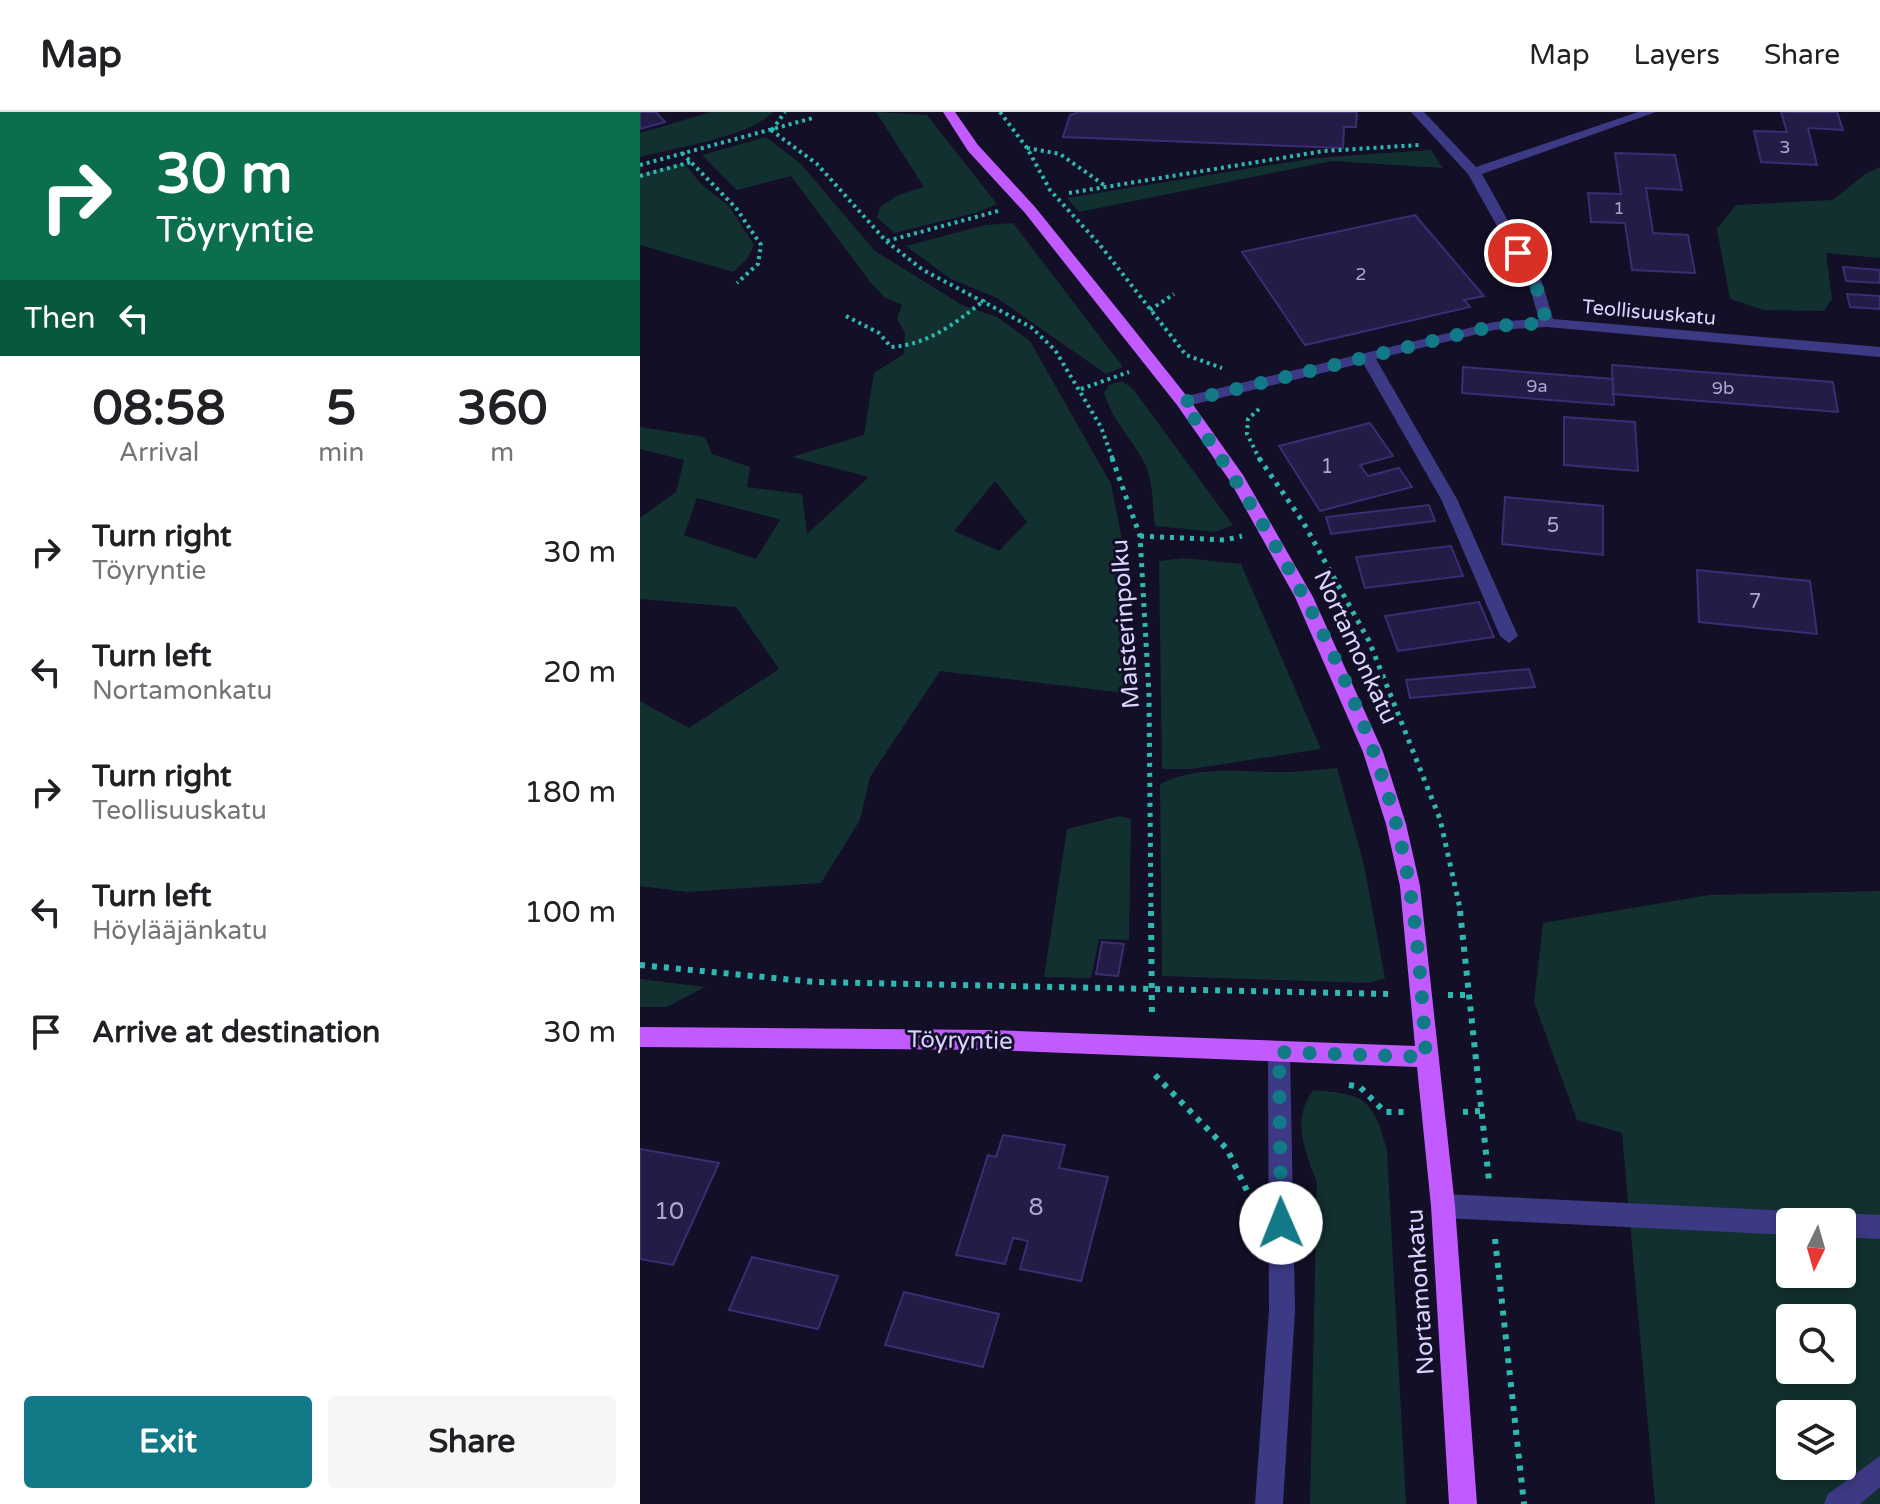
<!DOCTYPE html>
<meta charset="utf-8">
<style>
:root{--surface:#fff;--page:#f6f6f6;--text:#202124;--muted:#757577;--line:#e0e0e0;--accent:#127987}
body{margin:0;font-family:"Varela Round",sans-serif;background:var(--page);color:var(--text);height:100vh;display:flex;flex-direction:column;font-size:30px;white-space:nowrap}
*{box-sizing:border-box;margin:0}
p{font-size:26px;color:var(--muted)}
.icon{flex:none;width:44px;height:44px;fill:none;stroke:currentColor;stroke-width:2;stroke-linecap:round;stroke-linejoin:round}
.map{position:relative;flex:1;overflow:hidden}
.side{display:flex;flex-direction:column;background:var(--surface);width:640px}
.side>*{flex:none}
.hud{background:#0b6e4f;color:#fff;overflow:hidden}
.needle{width:52px;rotate:185deg}
.buttons{position:absolute;left:1136px;top:1096px;display:grid;gap:16px}
.buttons a{display:grid;place-items:center;width:80px;height:80px;border-radius:8px;background:var(--surface);box-shadow:0 4px 12px #0003;font-size:40px}
.pin{position:absolute;display:grid;place-items:center;width:68px;height:68px;color:#fff;margin:-34px;border:4px solid #fff;border-radius:50%;box-shadow:0 2px 8px #0007}
.me{position:absolute;width:88px;margin:-44px;rotate:359deg;stroke-linejoin:round;filter:drop-shadow(0 0 6px #0008)}
.turn{display:flex;align-items:center;gap:28px;height:168px;padding:0 24px;font-size:36px}
.turn .icon{width:104px;height:104px;stroke-width:2.5}
.turn b{display:block;font-size:56px;line-height:68px}
.then{display:flex;align-items:center;height:76px;padding:0 24px;background:#0003;gap:16px;font-size:30px}
.eta{display:flex;justify-content:space-evenly;align-items:center;height:136px;text-align:center}
.eta b{font-size:48px;font-weight:700;line-height:56px}
.button{display:flex;gap:16px;margin-top:auto;padding:16px 24px}
.button a{flex:1;height:92px;border-radius:8px;background:var(--accent);color:#fff;font-size:32px;font-weight:700;line-height:92px;text-align:center}
.button a+a{background:var(--page);color:var(--text)}
ul{padding:0;list-style:none}
li{display:flex;align-items:center;gap:24px;height:120px;padding:0 24px}
li div{flex:1}
li b{display:block;font-size:30px}
li em{font-style:normal}
header{display:flex;align-items:center;gap:48px;box-sizing:border-box;height:112px;padding:0 40px;background:var(--surface);border-bottom:2px solid var(--line)}
header strong{font-size:38px}
nav{display:flex;gap:44px;margin-inline-start:auto;font-size:28px}
main{display:flex;flex:1;min-height:0}
.map>svg:first-child{display:block}
</style>
<header>
<strong>Map</strong>
<nav><a>Map</a><a>Layers</a><a>Share</a></nav>
</header>
<main>
<section class="side">
<div class="hud">
<div class="turn"><svg class="icon" aria-label="right" viewBox="0 0 24 24"><path d="M7 20v-9h11M14 6l5 5-5 5"/></svg><div><b>30 m</b>Töyryntie</div></div>
<div class="then">Then<svg class="icon" aria-label="left" viewBox="0 0 24 24"><path d="M17 20v-9H6M10 6l-5 5 5 5"/></svg></div>
</div>
<div class="eta">
<div><b>08:58</b><p>Arrival</p></div>
<div><b>5</b><p>min</p></div>
<div><b>360</b><p>m</p></div>
</div>
<ul>
<li><svg class="icon" aria-label="right" viewBox="0 0 24 24"><path d="M7 20v-9h11M14 6l5 5-5 5"/></svg><div><b>Turn right</b><p>Töyryntie</p></div><em>30 m</em></li>
<li><svg class="icon" aria-label="left" viewBox="0 0 24 24"><path d="M17 20v-9H6M10 6l-5 5 5 5"/></svg><div><b>Turn left</b><p>Nortamonkatu</p></div><em>20 m</em></li>
<li><svg class="icon" aria-label="right" viewBox="0 0 24 24"><path d="M7 20v-9h11M14 6l5 5-5 5"/></svg><div><b>Turn right</b><p>Teollisuuskatu</p></div><em>180 m</em></li>
<li><svg class="icon" aria-label="left" viewBox="0 0 24 24"><path d="M17 20v-9H6M10 6l-5 5 5 5"/></svg><div><b>Turn left</b><p>Höylääjänkatu</p></div><em>100 m</em></li>
<li><svg class="icon" aria-label="arrive" viewBox="0 0 24 24"><path d="M6 21V4h12l-3 4 3 4H6"/></svg><div><b>Arrive at destination</b></div><em>30 m</em></li>
</ul>
<div class="button"><a>Exit</a><a>Share</a></div>
</section>
<div class="map">
<svg width="1240" height="1392" viewBox="0 0 1240 1392">
<rect width="100%" height="100%" fill="#130f26"/>
<path fill="#12302f" fill-rule="evenodd" d="M71,0H133C109,25 35,36 0,45V21Z
M236,0L287,3L357,92L335,101L254,121L237,105L240,95L258,83L284,75Z
M126,25L161,52L235,139L322,193L357,205L390,229L471,372L486,447L481,509L484,581L300,559L230,665L220,708L181,771L48,780L0,774V589L49,616L139,557L96,495L0,487V406L36,380L44,348L0,337V315L65,325L72,342L110,355L107,375L162,382L167,422L229,365L152,345L224,323L234,261L264,242L265,221L257,207L262,193L244,185L231,171L151,64L97,78L62,43ZM355,369L387,410L359,439L314,419ZM57,386L139,407L140,408L116,447L44,423Z
M791,38L803,56L692,49L439,100L427,86L674,46Z
M44,51L62,73L89,94L114,133L107,147L93,160L0,133V62Z
M1240,55V146L1186,141L1192,187L1184,199L1124,198L1090,187L1077,117L1096,93L1193,88L1225,62Z
M373,111L483,255L466,262L357,186L311,167L266,134L345,113Z
M482,269L493,277L593,413L576,420L515,414C512,391 514,367 502,346C489,324 472,307 464,281L469,273Z
M544,446L601,452L681,637L551,657H522L519,449Z
M697,656L724,753L745,866L730,871L522,864L520,672C556,655 589,659 629,660C651,661 674,658 697,656Z
M480,704L491,707L489,828L459,827L451,866L404,865L427,717Z
M1240,779V1392H1015L982,1021L937,1008L894,890L903,811L1069,783ZM1150,1110H1202V1162H1150ZM1150,1206H1202V1258H1150ZM1150,1302H1202V1354H1150Z
M0,867L65,875L27,895H0Z
M673,978C726,982 733,987 747,1038L766,1392H670L677,1071C665,1039 651,1009 673,978Z"/>
<path fill="#241b47" stroke="#3b2d73" stroke-width="2" d="M0,0H16L25,10L0,17Z
M439,0H717L716,15H704L703,36L423,25L430,3Z
M1141,0H1197L1203,18L1168,16L1177,53L1121,50L1114,19L1147,20Z
M975,41L1035,43L1042,78L1006,76L1013,121L1048,123L1055,161L992,158L985,111L951,110L948,81L981,82Z
M775,103L844,184L824,188L830,195L665,233L602,140Z
M1203,155L1240,158V171L1206,169Z
M1207,182L1240,184V197L1210,195Z
M972,253L1193,270L1198,300L973,282Z
M823,255L973,267L974,293L822,281Z
M924,305L995,310L998,359L924,353Z
M730,311L753,344L720,353L728,364L759,356L772,375L680,399L639,334Z
M865,385L963,394V443L862,432Z
M789,393L795,409L691,422L686,405Z
M811,434L823,464L725,476L716,445Z
M1057,458L1170,469L1177,522L1059,510Z
M839,490L854,525L758,539L745,504Z
M889,557L895,575L770,586L766,568Z
M462,830L484,832L478,864L456,862Z
M363,1023L425,1033L419,1056L468,1065L441,1169L380,1157L388,1129L373,1126L365,1152L316,1143L348,1043L356,1045Z
M0,1037L79,1051L33,1153L0,1147Z
M112,1145L198,1164L178,1217L89,1198Z
M264,1180L359,1202L343,1255L245,1233Z"/>
<g fill="none" stroke-linecap="round" stroke-linejoin="round">
<path stroke="#2fb8b0" stroke-width="4" stroke-dasharray="3 4" stroke-linecap="butt" d="M360,0L387,36L410,78L460,133L546,243L582,256
M131,18L177,52L246,129L283,158L391,215L415,238L461,315L473,348
M132,18L145,0
M387,36L420,42L464,73
M42,41L96,96L121,133L118,152L97,171
M0,53L173,6
M0,64L51,50
M429,81L684,39L779,33
M247,129L358,99
M510,198L534,182
M206,204L239,221L251,235C289,233 316,210 345,188
M441,277L489,260
M620,348L607,322L608,307L620,296"/>
<path stroke="#2fb8b0" stroke-width="5" stroke-dasharray="4 6" stroke-linecap="butt" d="M472,346L500,424L509,583L511,801
M619,346L663,410L729,529L800,707L821,801
M500,424L585,428L602,424"/>
<path stroke="#2fb8b0" stroke-width="6" stroke-dasharray="5 7" stroke-linecap="butt" d="M511,799L512,907
M820,799L849,1069
M0,853L175,870L754,882
M808,883H831
M515,963L587,1037L609,1083
M709,973L720,975L745,1000H765
M823,1000L842,999
M855,1127L884,1392"/>
<path fill="#3d3a85" fill-rule="evenodd" d="M771,0H784L836,55L998,0H1016L842,62L902,170L913,207L1240,235V245L907,215L854,218L736,247L817,387L878,524L869,531L860,524L801,387L723,251L543,295L535,290L543,285L854,210L899,207L888,170L828,62Z
M639,930L647,933L650,940L655,1199L643,1392H615L629,1199L628,940L631,933Z
M803,1082L1150,1099L1159,1103L1162,1110H1150V1123L803,1106L794,1102L791,1094L794,1086Z
M1202,1101L1240,1103V1127L1202,1125V1110H1191L1193,1104Z
M1240,1344V1375L1220,1392H1184L1188,1382Z"/>
<path fill="#c25bff" fill-rule="evenodd" d="M303,0H315L338,33L395,95L483,204L549,287L603,363L673,485L743,640L766,712L780,774L815,1094L837,1392H809L791,1094L777,955L351,938L0,935V915L351,918L775,934L760,774L746,712L723,640L655,485L590,369L537,293L385,101L328,39Z"/>
</g>
<g fill="none" stroke-linecap="round" stroke-linejoin="round">
<path stroke="#127987" stroke-width="14" stroke-dasharray="0 25.2" d="M641,1111L639,940L786,945C781,867 776,787 756,711C715,559 632,418 543,290L854,214L907,211L895,170L878,141"/>
</g>
<g text-anchor="middle" stroke-width="6" stroke-linejoin="round" paint-order="stroke">
<g font-size="18" fill="#aca6d1">
<text x="1145" y="41">3</text>
<text x="979" y="102">1</text>
<text x="721" y="168">2</text>
<text x="897" y="280">9a</text>
<text x="1083" y="282">9b</text>
</g>
<g font-size="20" fill="#d9d4ff" stroke="#130f26">
<text transform="translate(1009 200) rotate(5)" y="7">Teollisuuskatu</text>
</g>
<g font-size="20" fill="#aca6d1">
<text x="687" y="361">1</text>
<text x="913" y="420">5</text>
<text x="1115" y="496">7</text>
</g>
<g font-size="24" fill="#d9d4ff" stroke="#130f26">
<text transform="translate(485 512) rotate(-94)" y="8">Maisterinpolku</text>
<text transform="translate(716 535) rotate(65)" y="8">Nortamonkatu</text>
<text transform="translate(320 928) rotate(1)" y="8">Töyryntie</text>
<text transform="translate(780 1180) rotate(-94)" y="8">Nortamonkatu</text>
</g>
<g font-size="24" fill="#aca6d1">
<text x="396" y="1103">8</text>
<text x="29" y="1107">10</text>
</g>
</g>
</svg>
<div class="buttons">
<a><svg class="needle" viewBox="-14 -14 28 28"><path d="M0-13l5 13h-10z" fill="#e53935"/><path d="M0 13l5-13h-10z" fill="#757577"/></svg></a>
<a><svg class="icon" aria-label="search" viewBox="0 0 24 24"><circle cx="10" cy="10" r="6"/><path d="M15 15l6 6"/></svg></a>
<a><svg class="icon" aria-label="layers" viewBox="0 0 24 24"><path d="M12 4l9 5-9 5-9-5zM3 14l9 5 9-5"/></svg></a>
</div>
<div class="pin" style="left:878px;top:141px;background:#d93025"><svg class="icon" aria-label="arrive" viewBox="0 0 24 24"><path d="M6 21V4h12l-3 4 3 4H6"/></svg></div>
<svg class="me" style="left:641px;top:1111px" viewBox="-20 -20 40 40"><circle r="19" fill="#fff"/><path d="M0-13L10 11 0 6-10 11z" fill="#127987"/></svg>
</div>
</main>
